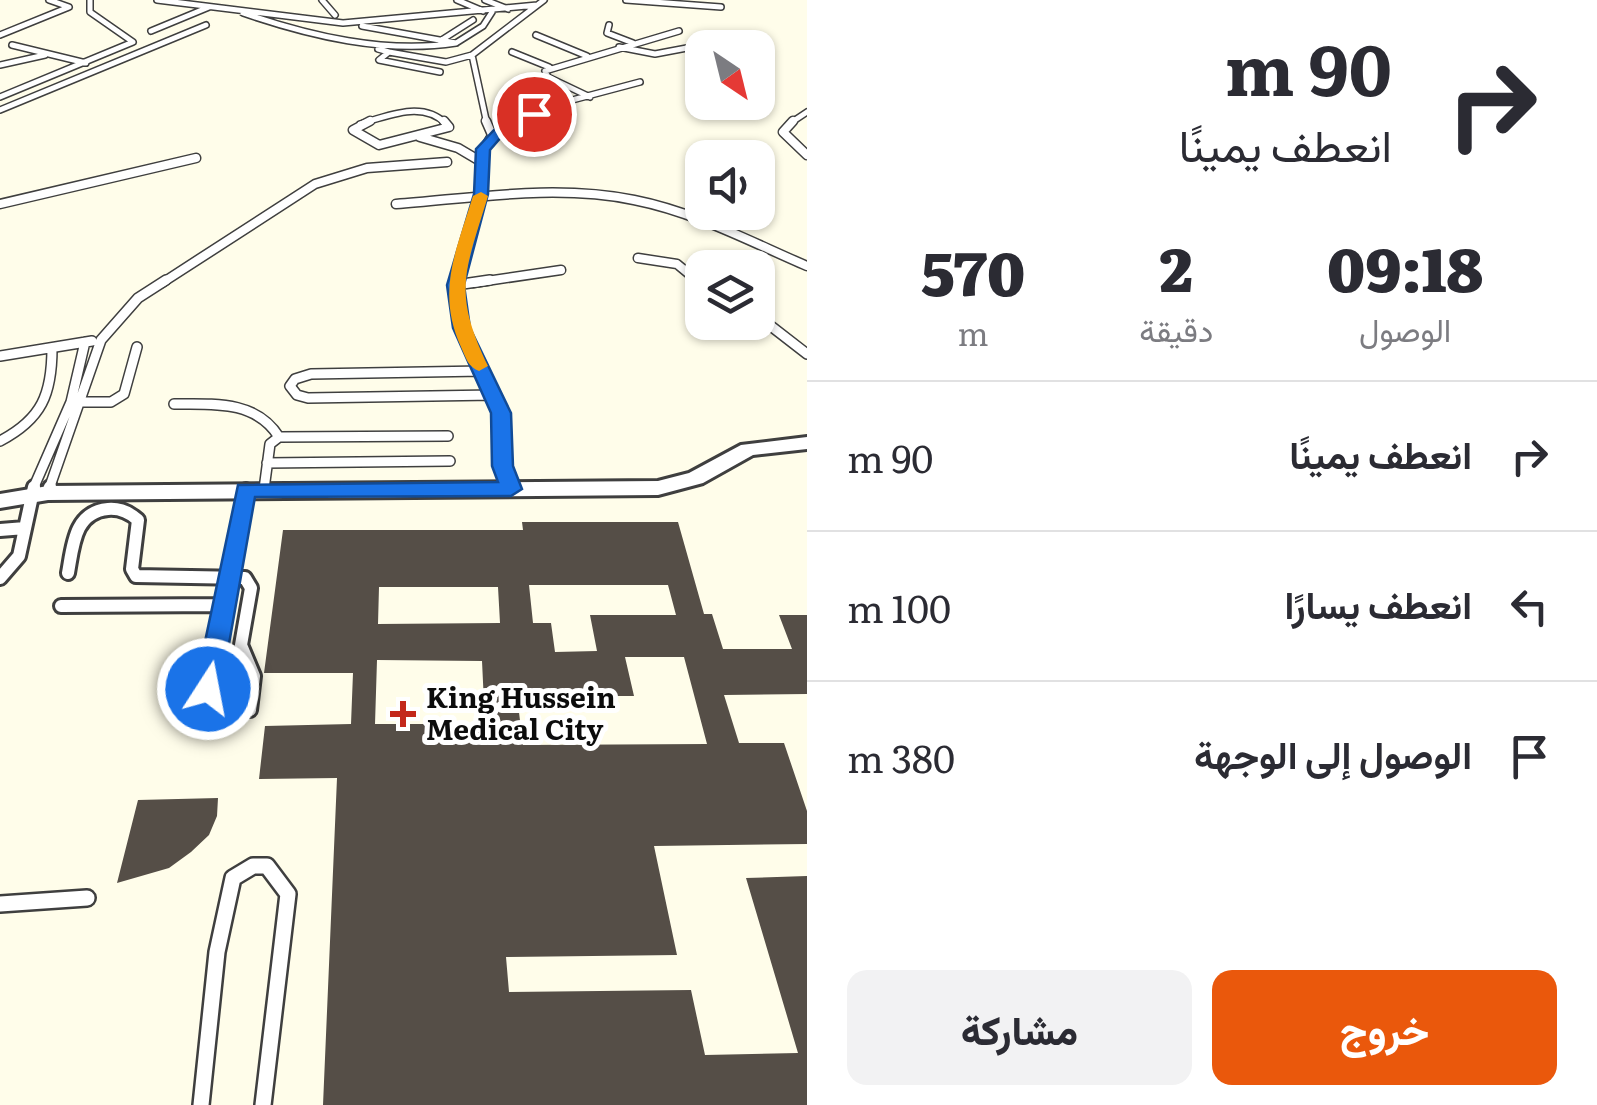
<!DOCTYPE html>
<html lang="ar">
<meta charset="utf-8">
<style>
:root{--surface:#fff;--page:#f2f2f3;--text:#2b2b33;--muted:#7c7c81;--line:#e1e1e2;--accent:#ea580c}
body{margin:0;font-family:Literata,Vazirmatn,serif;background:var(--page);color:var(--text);direction:rtl;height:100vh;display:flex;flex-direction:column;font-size:38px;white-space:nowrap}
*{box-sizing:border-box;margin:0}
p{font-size:32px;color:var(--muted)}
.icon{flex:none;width:55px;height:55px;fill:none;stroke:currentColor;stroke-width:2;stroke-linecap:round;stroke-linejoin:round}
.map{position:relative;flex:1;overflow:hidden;direction:ltr}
.panel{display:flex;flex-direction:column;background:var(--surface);width:790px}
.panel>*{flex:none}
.top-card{background:#fff;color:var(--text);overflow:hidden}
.needle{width:65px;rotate:145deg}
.buttons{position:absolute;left:685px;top:30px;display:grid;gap:20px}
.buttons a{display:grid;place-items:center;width:90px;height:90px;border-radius:20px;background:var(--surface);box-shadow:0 2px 8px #0004;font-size:50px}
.pin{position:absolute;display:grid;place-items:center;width:85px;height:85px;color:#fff;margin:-42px;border:5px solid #fff;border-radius:50%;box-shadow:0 2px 10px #0007}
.me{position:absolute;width:110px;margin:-55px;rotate:11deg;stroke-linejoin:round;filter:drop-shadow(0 0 8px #0008)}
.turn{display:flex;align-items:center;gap:35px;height:210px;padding:0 40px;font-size:45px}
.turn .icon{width:130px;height:130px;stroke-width:2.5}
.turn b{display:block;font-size:70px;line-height:85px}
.eta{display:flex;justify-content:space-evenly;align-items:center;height:170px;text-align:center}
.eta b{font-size:60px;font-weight:800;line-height:70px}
.button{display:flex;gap:20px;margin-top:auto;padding:20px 40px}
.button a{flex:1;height:115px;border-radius:20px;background:var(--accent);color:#fff;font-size:40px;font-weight:800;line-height:115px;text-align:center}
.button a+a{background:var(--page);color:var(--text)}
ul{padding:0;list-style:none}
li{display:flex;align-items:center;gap:30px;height:150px;padding:0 40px;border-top:2px solid var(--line)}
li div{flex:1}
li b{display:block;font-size:38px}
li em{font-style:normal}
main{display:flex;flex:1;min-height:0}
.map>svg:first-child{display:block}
</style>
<main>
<section class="panel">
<div class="top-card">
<div class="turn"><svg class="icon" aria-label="right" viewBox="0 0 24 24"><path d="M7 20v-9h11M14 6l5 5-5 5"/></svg><div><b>90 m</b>انعطف يمينًا</div></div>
</div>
<div class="eta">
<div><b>09:18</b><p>الوصول</p></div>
<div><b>2</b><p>دقيقة</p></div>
<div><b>570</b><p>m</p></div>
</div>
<ul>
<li><svg class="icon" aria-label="right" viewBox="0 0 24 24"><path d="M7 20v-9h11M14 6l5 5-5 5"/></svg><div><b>انعطف يمينًا</b></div><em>90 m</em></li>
<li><svg class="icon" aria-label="left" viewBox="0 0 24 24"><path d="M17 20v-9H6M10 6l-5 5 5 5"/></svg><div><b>انعطف يسارًا</b></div><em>100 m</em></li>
<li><svg class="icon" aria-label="arrive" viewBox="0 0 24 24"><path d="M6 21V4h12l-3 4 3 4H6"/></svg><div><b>الوصول إلى الوجهة</b></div><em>380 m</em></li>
</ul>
<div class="button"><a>خروج</a><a>مشاركة</a></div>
</section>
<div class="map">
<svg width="807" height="1105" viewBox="0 0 807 1105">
<rect width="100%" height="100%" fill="#fffdea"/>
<path fill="#554e47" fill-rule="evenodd" d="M522,522H678L704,614H712L723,649H792L779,615H807V694L724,695L739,743H784L807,811V844L654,846L677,955L506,957L509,992L691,990L705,1055L798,1053L746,878L807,876V1105H323L337,778L259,779L265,726L351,724L353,673H264L283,530H523ZM529,585H668L676,615H590L597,651L555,652L551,623H533ZM379,587H498L500,623L378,624ZM625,657H684L707,744L523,745L517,696H634ZM377,660L482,661L485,724H375Z
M218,798L217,816L209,835L191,852L169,868L117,883L138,800Z"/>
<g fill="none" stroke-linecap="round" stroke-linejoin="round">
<g stroke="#3f3f3f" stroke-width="8">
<path id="lane-far4" d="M157,0L343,23L537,5
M322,0L335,15
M457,0L483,11
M485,0L508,9
M626,0L721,7
M243,13C310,36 385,54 456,43
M609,25L607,33L633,43
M362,26L456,43L483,26L492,12
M151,31L209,7
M0,35L69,7L49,0
M536,35L587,56
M440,41L473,20
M12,45L86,63
M619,47L655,54L708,44
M378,49L389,52L379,60L440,72
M389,52L446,62L472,55
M512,52L549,67
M0,65L45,55
M0,97L133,42L90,12V0
M590,97L548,77L545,71L679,31
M0,110L206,25
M360,124C387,116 423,100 446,124
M487,124L472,55L544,0
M512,124L561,103L640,82
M789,124L807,112"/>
</g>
<g stroke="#3f3f3f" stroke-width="11">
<path id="lane-far3" d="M370,121L353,130L379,145L449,127L444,121
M486,121L493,137
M793,121L783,132L807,155
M420,137L458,148L480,161
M0,204L196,158
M396,204C475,198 555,184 634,200C695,212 751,242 807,266
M638,258L677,264L700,283
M162,283L315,184L367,168L447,162
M456,283L480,202L483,151L490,139L516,121
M473,283L561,270"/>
</g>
<g stroke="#3f3f3f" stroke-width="12">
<path id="lane-far2" d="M457,280L459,320L501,414L511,489
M697,280L702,284
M456,285L490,280
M758,316L807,354
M0,356L92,341
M482,371L311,374L295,379L290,386L297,395L308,398L493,395
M81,402H111L124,394L137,347
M174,404C213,404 256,400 279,437
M0,441C42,419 52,394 52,348
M267,463L450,461
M33,489L71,402L85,342
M49,489L101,340L138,298L166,280
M264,489L270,444L279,437L448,436"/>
</g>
<g stroke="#3f3f3f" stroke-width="18">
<path id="lane-far1" d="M48,493L50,487
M0,530L25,528
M68,573C73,546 74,512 108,509C120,508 129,512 138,520L132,569L136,576L245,578L251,588L241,645L254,676L250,710
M0,578L19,556L34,487
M61,606L224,605
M208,689L246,490"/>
</g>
<g stroke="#3f3f3f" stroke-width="20">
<path id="lane" d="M0,904L87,898
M201,1105L217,952L233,878L253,866H267L288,894L263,1105"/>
</g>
<g stroke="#3f3f3f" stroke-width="6">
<path id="street" d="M807,437V449L753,455L703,483L658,495L48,500L0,508V494L48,486L658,481L689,473L741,445Z"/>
</g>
<use href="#lane-far4" stroke="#fff" stroke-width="5"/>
<use href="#lane-far3" stroke="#fff" stroke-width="8"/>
<use href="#lane-far2" stroke="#fff" stroke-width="9"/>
<use href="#lane-far1" stroke="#fff" stroke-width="12"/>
<use href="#lane" stroke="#fff" stroke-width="15"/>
<use href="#street" fill="#fff" fill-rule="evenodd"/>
</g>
<path fill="#1a73e8" stroke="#114b97" stroke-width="2.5" d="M534,111L539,117L503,135L490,150L488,194L464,285L470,328L511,413L513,466L522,489L511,496L255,497L221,689L217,696L208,699L199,696L195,689L238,485L498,482L492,466L491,413L453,328L447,285L474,194L476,149L494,130Z"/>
<path fill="#f59e0b" d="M481,192L488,196C465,272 452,291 488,366L479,371C468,367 466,358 461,347C436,292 456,251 473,196Z"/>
<path fill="#c3281c" stroke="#fff" stroke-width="4" d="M398 699h10v10h10v10h-10v10h-10v-10h-10v-10h10z"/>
<g text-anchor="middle" stroke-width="10" stroke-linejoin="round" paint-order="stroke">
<g font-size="28" font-weight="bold" fill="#0c0c0c" stroke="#fff" text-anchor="start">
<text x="426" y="708">King Hussein<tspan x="426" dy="32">Medical City</tspan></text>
</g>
</g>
</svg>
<div class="buttons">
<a><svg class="needle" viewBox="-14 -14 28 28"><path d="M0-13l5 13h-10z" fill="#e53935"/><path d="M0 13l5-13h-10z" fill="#7c7c81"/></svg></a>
<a><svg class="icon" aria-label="sound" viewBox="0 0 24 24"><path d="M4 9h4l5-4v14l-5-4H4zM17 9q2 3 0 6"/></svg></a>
<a><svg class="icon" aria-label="layers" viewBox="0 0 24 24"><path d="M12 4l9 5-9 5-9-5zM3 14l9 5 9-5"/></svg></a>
</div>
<div class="pin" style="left:534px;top:114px;background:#d93025"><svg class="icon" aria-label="arrive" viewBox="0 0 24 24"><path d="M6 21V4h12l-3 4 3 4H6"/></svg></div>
<svg class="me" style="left:208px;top:689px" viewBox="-20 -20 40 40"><circle r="17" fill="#1a73e8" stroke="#fff" stroke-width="3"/><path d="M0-11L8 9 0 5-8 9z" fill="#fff"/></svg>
</div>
</main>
